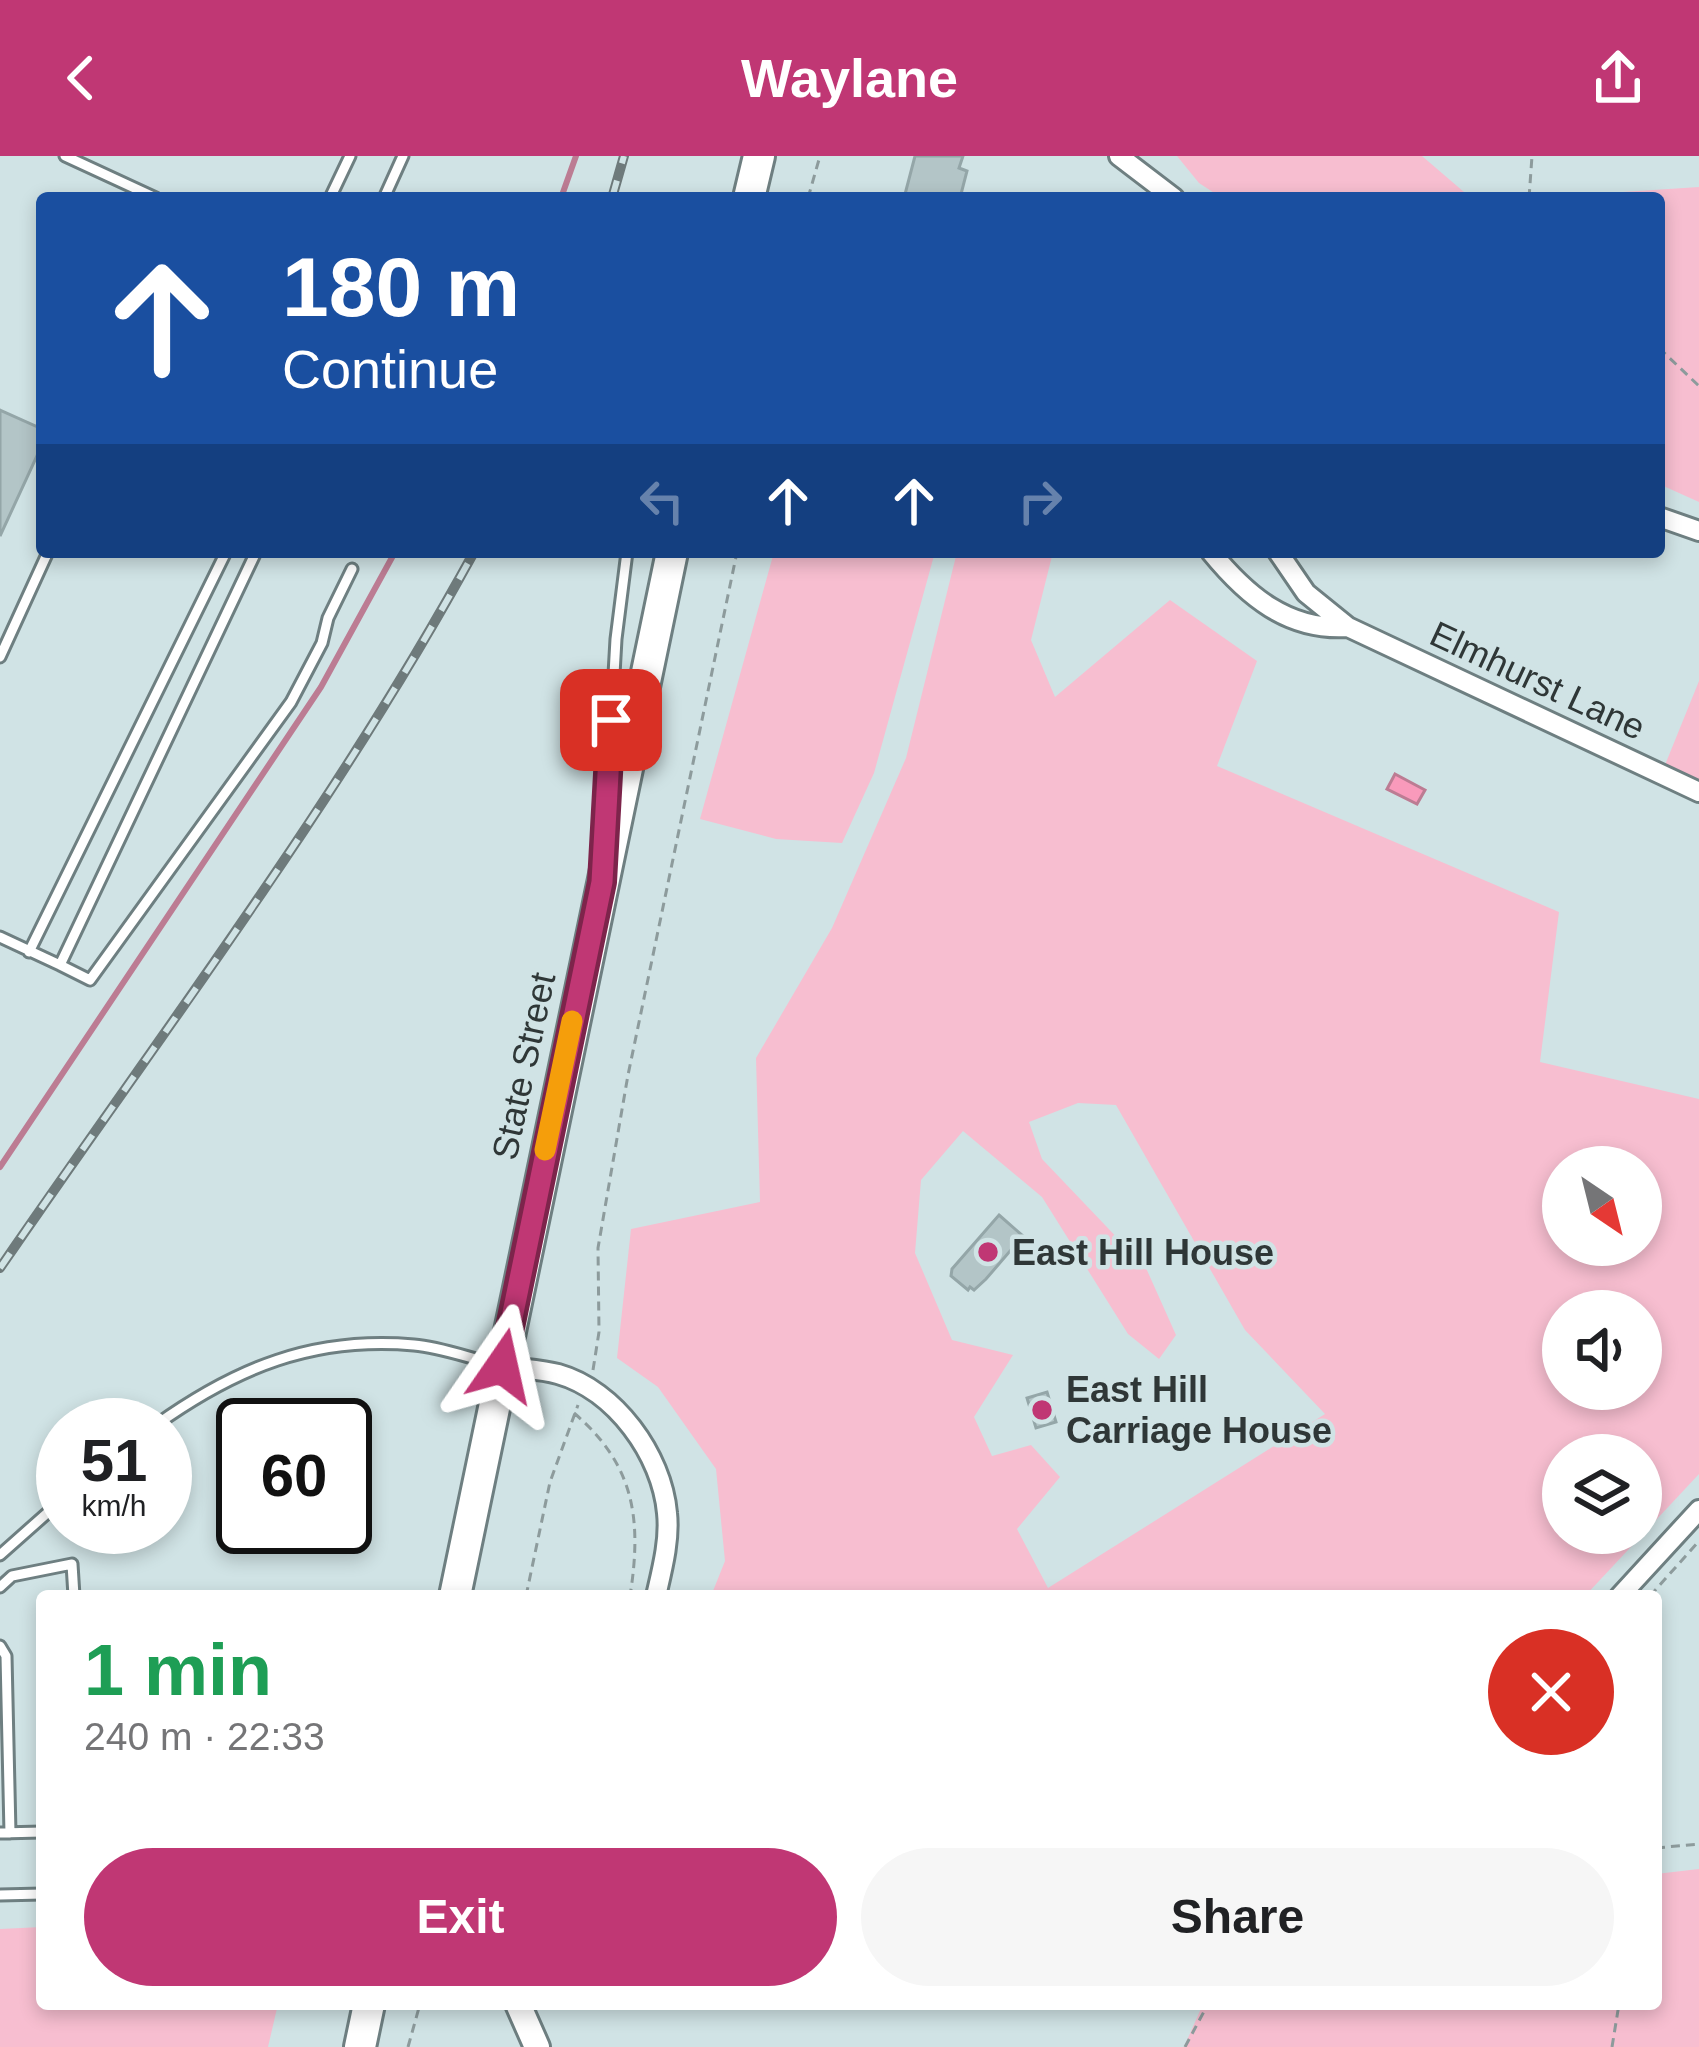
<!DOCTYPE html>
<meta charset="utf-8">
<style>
:root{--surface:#fff;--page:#f6f6f6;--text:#202124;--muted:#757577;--accent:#c03774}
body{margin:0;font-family:Helvetica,sans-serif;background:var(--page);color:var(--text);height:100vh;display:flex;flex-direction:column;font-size:45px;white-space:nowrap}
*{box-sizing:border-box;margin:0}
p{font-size:39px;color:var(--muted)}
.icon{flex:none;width:66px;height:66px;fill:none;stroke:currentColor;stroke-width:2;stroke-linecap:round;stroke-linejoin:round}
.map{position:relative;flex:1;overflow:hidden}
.sheet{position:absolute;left:36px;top:1434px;width:1626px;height:420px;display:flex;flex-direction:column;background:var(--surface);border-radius:12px;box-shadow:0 6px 18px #0003}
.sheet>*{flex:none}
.hud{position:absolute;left:36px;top:36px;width:1629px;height:366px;border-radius:12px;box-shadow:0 6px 18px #0003;background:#1a4fa0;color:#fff;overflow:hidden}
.needle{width:78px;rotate:145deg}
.controls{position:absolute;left:1542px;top:990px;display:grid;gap:24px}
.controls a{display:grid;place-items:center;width:120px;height:120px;border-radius:50%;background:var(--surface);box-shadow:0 6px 18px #0003;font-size:60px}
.speed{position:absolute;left:36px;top:1242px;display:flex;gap:24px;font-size:60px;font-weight:700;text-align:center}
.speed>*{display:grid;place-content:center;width:156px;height:156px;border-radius:50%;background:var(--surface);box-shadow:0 6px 18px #0003;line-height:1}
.speed small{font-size:30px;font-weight:400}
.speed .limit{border:6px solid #111;border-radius:18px;background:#fff;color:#111}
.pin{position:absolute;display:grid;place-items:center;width:102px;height:102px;color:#fff;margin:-51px;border-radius:24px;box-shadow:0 6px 18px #0006}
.me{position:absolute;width:132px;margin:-66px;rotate:11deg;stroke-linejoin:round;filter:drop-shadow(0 0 9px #0008)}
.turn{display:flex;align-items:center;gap:42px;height:252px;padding:0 48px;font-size:54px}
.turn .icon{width:156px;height:156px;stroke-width:2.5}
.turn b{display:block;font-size:84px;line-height:102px}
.lanes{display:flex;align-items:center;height:114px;padding:0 48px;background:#0003;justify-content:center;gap:60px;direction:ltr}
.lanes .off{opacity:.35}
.round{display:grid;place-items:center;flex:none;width:126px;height:126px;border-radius:63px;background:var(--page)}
.head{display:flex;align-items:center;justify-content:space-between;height:204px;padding:0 48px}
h1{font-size:72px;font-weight:700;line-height:90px;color:#1e9e55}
.button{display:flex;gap:24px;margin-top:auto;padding:24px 48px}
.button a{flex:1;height:138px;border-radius:72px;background:var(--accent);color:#fff;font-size:48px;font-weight:700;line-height:138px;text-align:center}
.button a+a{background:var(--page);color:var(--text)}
header{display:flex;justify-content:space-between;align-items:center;height:156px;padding:0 48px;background:var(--accent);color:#fff;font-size:54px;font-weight:700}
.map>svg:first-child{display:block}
</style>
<header><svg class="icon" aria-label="back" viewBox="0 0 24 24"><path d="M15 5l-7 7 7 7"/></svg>Waylane<svg class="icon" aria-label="share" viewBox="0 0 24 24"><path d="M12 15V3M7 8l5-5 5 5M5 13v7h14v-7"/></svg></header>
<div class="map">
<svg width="1699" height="1891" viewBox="0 0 1699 1891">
<rect width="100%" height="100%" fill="#d0e3e5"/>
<path fill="#f7bed0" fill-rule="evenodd" d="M1177,0H1422L1471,42H1222L1199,27Z
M1699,31V346L1659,328V42H1531Z
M774,396H935L874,617L842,687L776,683L700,663Z
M957,396H1053L1031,484L1055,541L1170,444L1257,505L1217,610L1559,756L1540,906L1699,943V1318L1585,1440H711L725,1405L716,1313L658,1231L617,1202L631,1073L760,1046L756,902L832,772L906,602ZM1078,947L1116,949L1245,1174L1325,1258L1048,1432L1017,1373L1060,1321L1031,1289L992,1300L974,1261L1013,1199L952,1184L915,1097L921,1024L963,975L1042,1041L1128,1178L1159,1203L1176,1179L1146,1112L1042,1003L1029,966ZM1563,1011H1641V1089H1563ZM1563,1155H1641V1233H1563ZM1563,1299H1641V1377H1563Z
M1699,525V625L1665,609Z
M1699,1713V1891H1184L1203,1848H1656V1718Z
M42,1771V1848H278L268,1891H0V1773Z"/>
<path fill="#f99abb" stroke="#bc7c93" stroke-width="3" d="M1395,618L1425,634L1417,648L1387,633Z"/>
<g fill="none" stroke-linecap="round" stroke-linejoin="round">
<path stroke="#bc7c93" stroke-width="6" d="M561,42L576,0
M0,1011L321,531L395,396"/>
</g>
<path fill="#b3c5c7" stroke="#94a6a8" stroke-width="3" d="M915,0H963L959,12L967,15L960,42H904Z
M0,254L42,273V289L0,380Z
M999,1059L1023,1080L986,1123L974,1134L970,1131L968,1134L951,1120L952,1113Z
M1047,1236L1056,1266L1036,1272L1027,1242Z"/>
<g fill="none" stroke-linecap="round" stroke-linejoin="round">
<g stroke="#6e7f81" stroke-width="15">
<path id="service" d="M65,0L156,42
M330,42L350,0
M384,42L403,0
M0,501L48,396
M607,642L616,483L627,396
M0,781L60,809L256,396
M29,796L226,396
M60,809L90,824L291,546L322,487L328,462L352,413
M156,1269C236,1212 313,1180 414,1189C441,1191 468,1202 495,1208
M0,1399L63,1343
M0,1431L12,1420L72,1408L74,1440
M0,1490L6,1500L10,1677
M0,1677L42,1676
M0,1739L42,1738"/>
</g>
<g stroke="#6e7f81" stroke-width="24">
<path id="minor" d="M1119,0L1174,42
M1659,361L1699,375
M1211,396C1247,440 1288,475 1348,471L1306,437L1278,396
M1348,471L1699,636
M503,1210C520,1213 541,1213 558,1218C615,1234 662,1299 667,1357C670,1384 662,1414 656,1440
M1620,1440L1699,1354"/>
</g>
<g stroke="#6e7f81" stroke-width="30">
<path id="tertiary" d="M518,1848L537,1891"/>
</g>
<g stroke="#6e7f81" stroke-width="36">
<path id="primary" d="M749,42L759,0
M455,1440L672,396
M360,1891L369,1848"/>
</g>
<path stroke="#8d9b9c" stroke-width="3" stroke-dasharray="9 6" stroke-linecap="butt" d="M808,42L820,0
M1529,42L1532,0
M1659,192L1699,230
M593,1214L599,1176L598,1092L628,919L737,396
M574,1257C635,1309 642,1364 630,1440
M526,1440L550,1326L578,1249
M1650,1440L1699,1385
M1656,1692L1699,1688
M408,1891L420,1848
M1185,1891L1208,1848
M1612,1891L1619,1848"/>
<use href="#service" stroke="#fff" stroke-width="9"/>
<use href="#minor" stroke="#fff" stroke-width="18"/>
<use href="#tertiary" stroke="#fff" stroke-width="24"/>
<use href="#primary" stroke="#fff" stroke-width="30"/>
<g stroke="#6e7a7b" stroke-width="10">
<path id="rail" d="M612,42L624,0
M0,1112C162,876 337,647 474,396"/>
</g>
<use href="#rail" stroke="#d0e3e5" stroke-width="6" stroke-dasharray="18" stroke-linecap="butt"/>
</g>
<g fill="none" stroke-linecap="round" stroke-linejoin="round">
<g stroke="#7d244b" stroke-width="30">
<path id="route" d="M502,1210L602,726L611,564"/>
</g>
<use href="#route" stroke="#c03774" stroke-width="21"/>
<path stroke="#f59e0b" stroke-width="21" d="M545,994L572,865"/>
</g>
<g fill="#c03774" stroke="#d0e3e5" stroke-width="4.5">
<circle cx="988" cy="1096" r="12"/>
<circle cx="1042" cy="1254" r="12"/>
</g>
<g text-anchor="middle" stroke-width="9" stroke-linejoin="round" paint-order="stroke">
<g font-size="36" fill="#2f3737" stroke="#d0e3e5">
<text transform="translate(1538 524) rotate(25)" y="13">Elmhurst Lane</text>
<text transform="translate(523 910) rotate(-78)" y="13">State Street</text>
</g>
<g font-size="36" font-weight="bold" fill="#2f3737" stroke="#d0e3e5" text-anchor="start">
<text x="1012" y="1109">East Hill House</text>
<text x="1066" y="1246">East Hill<tspan x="1066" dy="41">Carriage House</tspan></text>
</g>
</g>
</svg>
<div class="controls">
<a><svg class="needle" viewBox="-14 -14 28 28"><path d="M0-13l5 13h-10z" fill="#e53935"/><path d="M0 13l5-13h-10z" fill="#757577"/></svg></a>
<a><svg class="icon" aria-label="sound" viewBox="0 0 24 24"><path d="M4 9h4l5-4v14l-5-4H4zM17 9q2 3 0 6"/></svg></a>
<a><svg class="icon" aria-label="layers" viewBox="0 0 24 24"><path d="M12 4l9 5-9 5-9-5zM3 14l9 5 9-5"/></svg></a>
</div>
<div class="speed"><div>51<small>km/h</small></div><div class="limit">60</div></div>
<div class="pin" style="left:611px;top:564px;background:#d93025"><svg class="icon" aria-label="arrive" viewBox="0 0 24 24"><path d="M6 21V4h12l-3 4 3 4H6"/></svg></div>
<svg class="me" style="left:502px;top:1210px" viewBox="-20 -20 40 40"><path d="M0-17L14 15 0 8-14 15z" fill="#c03774" stroke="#fff" stroke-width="4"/></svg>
<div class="hud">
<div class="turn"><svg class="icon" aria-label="ahead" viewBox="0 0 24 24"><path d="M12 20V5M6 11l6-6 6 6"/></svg><div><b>180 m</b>Continue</div></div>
<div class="lanes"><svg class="icon off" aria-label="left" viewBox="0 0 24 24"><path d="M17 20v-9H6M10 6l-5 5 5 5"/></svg><svg class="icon" aria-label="ahead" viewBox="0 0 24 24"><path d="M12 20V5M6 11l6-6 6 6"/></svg><svg class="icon" aria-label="ahead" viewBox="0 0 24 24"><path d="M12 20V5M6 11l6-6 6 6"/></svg><svg class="icon off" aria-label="right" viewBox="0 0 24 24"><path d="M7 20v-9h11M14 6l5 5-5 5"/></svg></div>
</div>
<section class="sheet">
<div class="head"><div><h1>1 min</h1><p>240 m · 22:33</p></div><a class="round" style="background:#d93025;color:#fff"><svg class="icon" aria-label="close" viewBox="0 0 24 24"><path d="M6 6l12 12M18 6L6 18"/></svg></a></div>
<div class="button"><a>Exit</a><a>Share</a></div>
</section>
</div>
